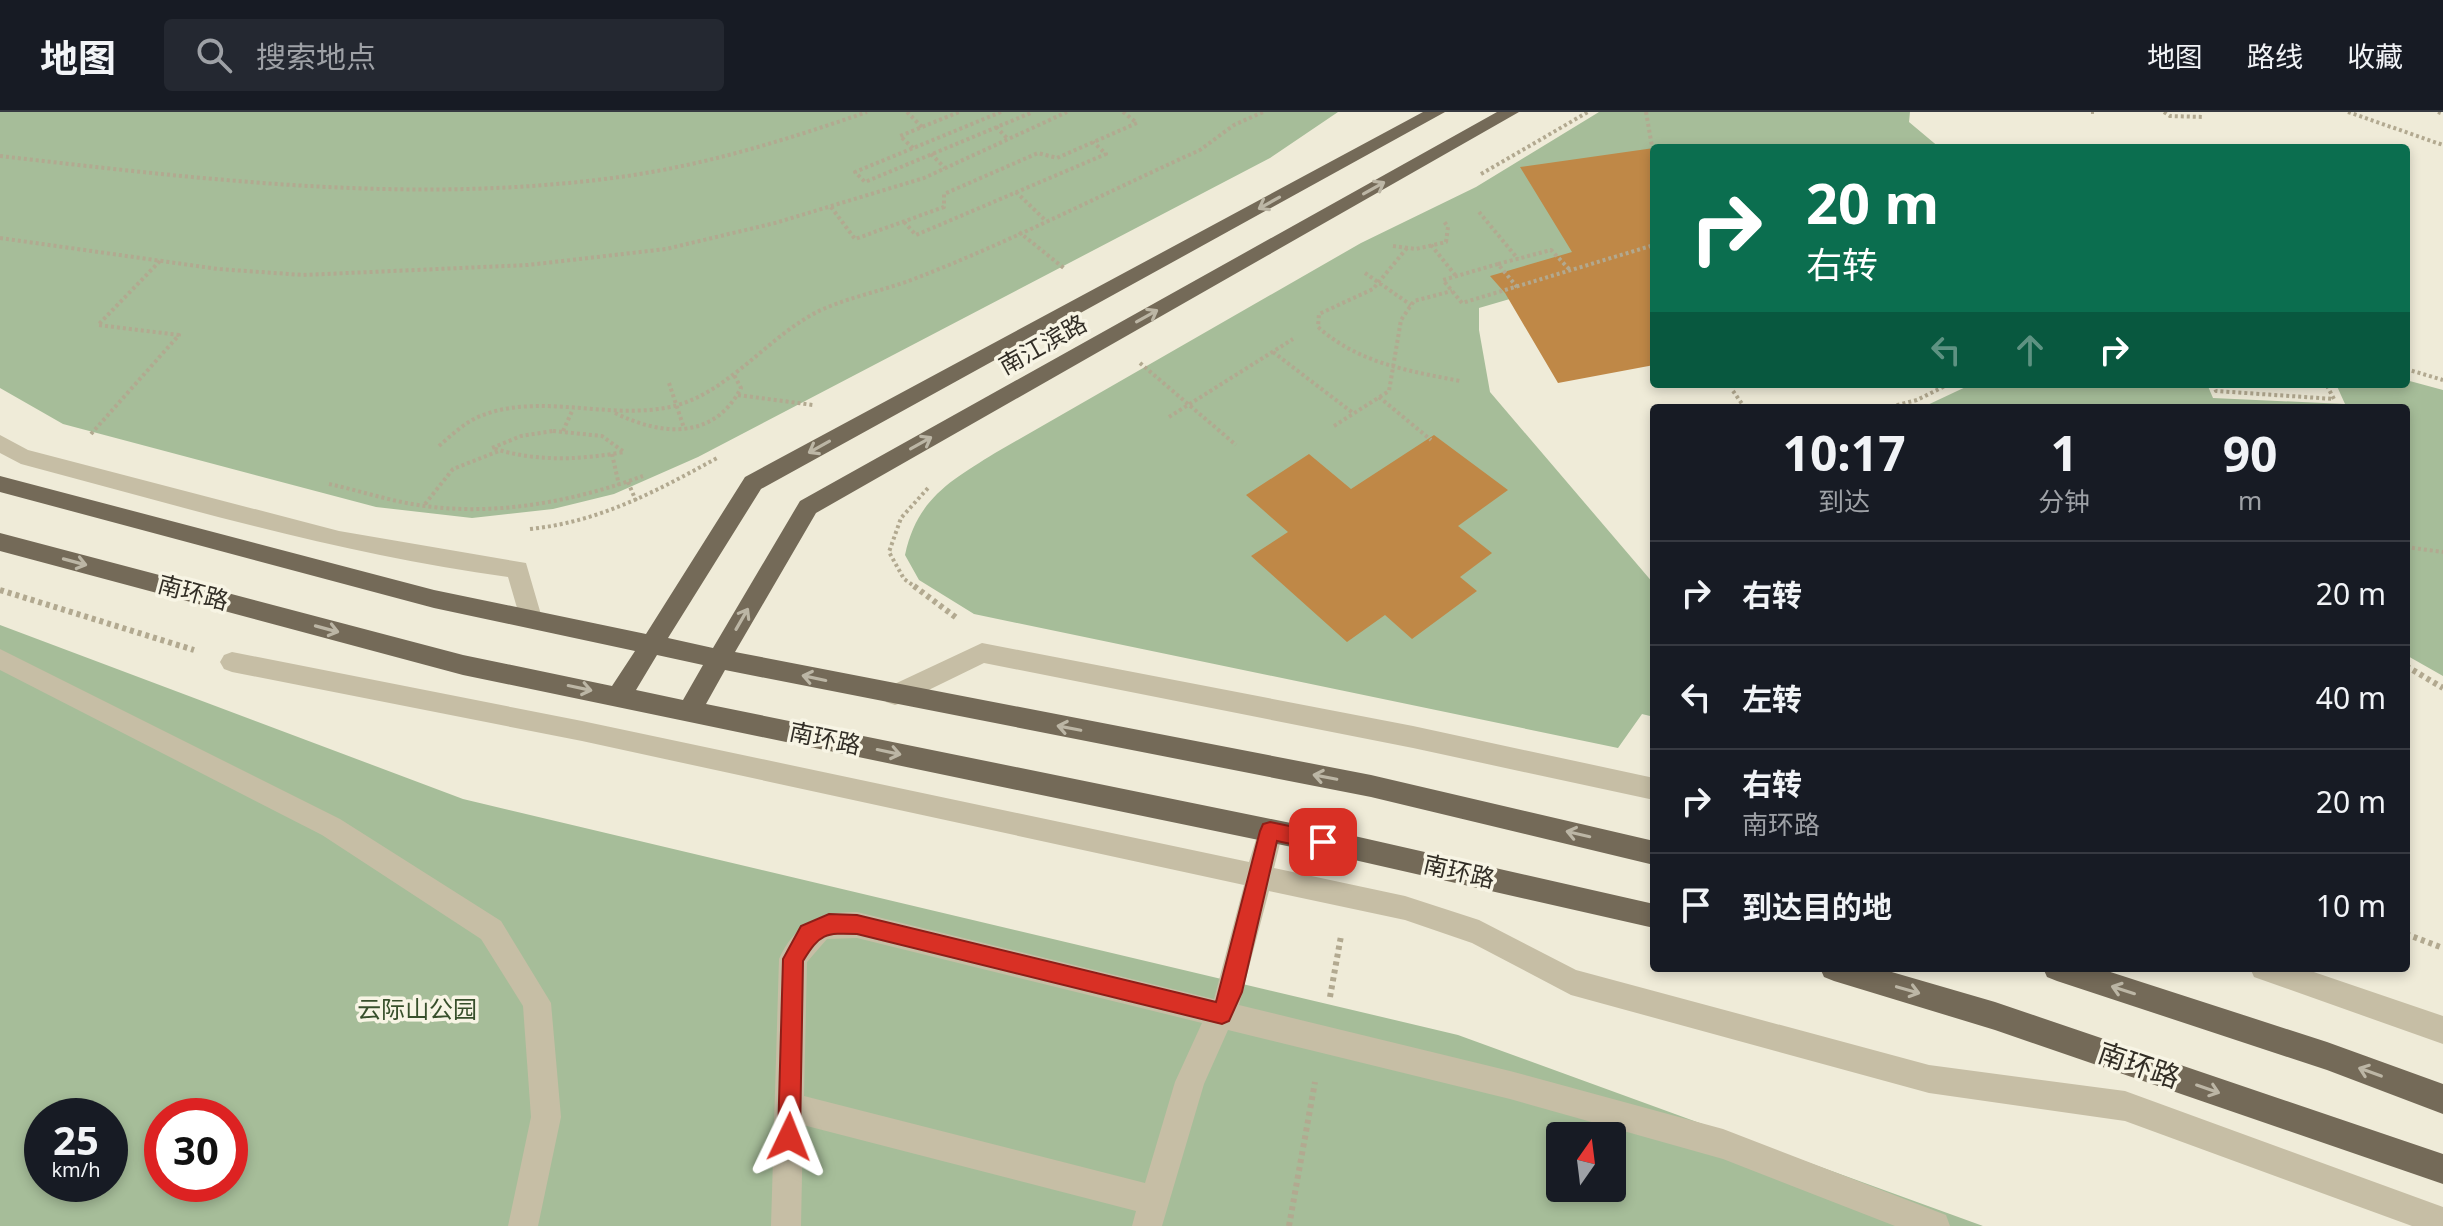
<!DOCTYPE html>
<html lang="zh">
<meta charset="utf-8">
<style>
:root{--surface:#171b24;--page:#242831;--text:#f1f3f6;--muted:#9ea1a6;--line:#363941}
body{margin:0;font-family:"Noto Sans","Noto Sans SC",sans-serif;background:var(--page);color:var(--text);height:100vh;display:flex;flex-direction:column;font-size:30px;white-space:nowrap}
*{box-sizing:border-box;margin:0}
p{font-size:26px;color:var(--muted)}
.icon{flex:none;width:44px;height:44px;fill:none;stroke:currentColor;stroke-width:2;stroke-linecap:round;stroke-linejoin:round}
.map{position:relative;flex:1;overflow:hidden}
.details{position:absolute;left:1650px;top:292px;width:760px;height:568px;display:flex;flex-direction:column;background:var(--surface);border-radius:8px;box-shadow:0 4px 12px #0003}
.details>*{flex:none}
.guide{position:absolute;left:1650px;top:32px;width:760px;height:244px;border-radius:8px;box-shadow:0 4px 12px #0003;background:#0b6e4f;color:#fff;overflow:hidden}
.needle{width:52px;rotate:14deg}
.tools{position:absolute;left:1546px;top:1010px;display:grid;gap:16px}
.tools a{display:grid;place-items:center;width:80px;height:80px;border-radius:8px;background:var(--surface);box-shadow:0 4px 12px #0003;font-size:40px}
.speed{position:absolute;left:24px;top:986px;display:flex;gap:16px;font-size:40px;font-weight:700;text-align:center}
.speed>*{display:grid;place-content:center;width:104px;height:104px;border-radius:50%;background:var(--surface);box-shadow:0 4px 12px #0003;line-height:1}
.speed small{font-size:20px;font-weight:400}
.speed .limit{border:12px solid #d22;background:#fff;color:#111}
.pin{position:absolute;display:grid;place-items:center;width:68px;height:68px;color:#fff;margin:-34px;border-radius:16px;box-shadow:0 4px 12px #0006}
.me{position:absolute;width:88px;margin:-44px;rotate:2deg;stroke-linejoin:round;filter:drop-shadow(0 0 6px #0008)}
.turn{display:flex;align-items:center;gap:28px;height:168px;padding:0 24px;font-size:36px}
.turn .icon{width:104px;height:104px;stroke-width:2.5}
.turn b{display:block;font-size:56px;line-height:68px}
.lanes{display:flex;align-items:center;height:76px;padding:0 24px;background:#0003;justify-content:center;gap:40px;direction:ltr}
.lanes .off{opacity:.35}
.eta{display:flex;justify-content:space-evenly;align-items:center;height:136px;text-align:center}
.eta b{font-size:48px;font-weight:700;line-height:56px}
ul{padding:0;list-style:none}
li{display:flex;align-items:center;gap:24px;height:104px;padding:0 24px;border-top:2px solid var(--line)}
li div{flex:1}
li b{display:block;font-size:30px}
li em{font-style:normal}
header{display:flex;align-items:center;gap:48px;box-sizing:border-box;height:112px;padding:0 40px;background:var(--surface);border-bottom:2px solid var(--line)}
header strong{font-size:38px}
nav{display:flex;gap:44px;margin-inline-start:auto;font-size:28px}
.search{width:560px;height:72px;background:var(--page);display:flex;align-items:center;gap:20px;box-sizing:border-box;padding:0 28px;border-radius:8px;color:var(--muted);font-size:30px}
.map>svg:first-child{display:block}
</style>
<header>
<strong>地图</strong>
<div class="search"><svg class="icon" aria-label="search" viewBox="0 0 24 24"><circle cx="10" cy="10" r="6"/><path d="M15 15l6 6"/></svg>搜索地点</div>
<nav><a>地图</a><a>路线</a><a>收藏</a></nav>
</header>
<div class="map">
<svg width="2443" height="1114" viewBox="0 0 2443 1114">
<rect width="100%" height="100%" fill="#efebd8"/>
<path fill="#a6bd99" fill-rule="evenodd" d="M0,0H1338L1270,46L698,345L614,382L553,397L472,406L376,395L63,312L0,276Z
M1599,0H1910L1909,10L1940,36H1654V145L1479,196V218L1490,280L1654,472V605L1642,602L1618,636L974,502L919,468L905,443C917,387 950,369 995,341L1361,131L1476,75Z
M2406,268L2443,278V564L2406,543V296H1921L1972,272H2207L2213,286L2345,292L2336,272H2406Z
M0,513L463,687L1458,923L1983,1114H0ZM42,1004H110V1072H42ZM162,1004H230V1072H162ZM1560,1024H1612V1076H1560Z"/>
<path fill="#bf8847" d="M1654,36V253L1558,271L1505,181L1490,164L1572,140L1520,55Z
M1434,323L1508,378L1458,414L1492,441L1460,465L1477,479L1412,527L1385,503L1347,530L1251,444L1288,420L1246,383L1309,342L1351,377Z"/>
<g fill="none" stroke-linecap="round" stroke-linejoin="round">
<path stroke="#b2a990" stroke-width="4" stroke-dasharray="3 3" stroke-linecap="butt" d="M907,0L922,15
M1001,0L855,60L865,70L1033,0
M1646,0L1654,46
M2091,0H2097
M2164,0L2170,4L2203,5
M2348,0L2443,33
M2438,0L2443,2
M996,15L1008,27
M913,36L900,24L959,0
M931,42L945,56
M0,44C208,68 418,94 627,64C709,52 789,27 867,0
M1481,62L1588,0
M1016,80L1045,108
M831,95L855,127L944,95V82L1038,41L1057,46L1137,11L1123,0
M1479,100L1518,147
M904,110L916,123L1106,42L1093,30
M1019,120L1065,157
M0,126L218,157L303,163L528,153L666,137L775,111L924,66L1067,0
M1431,133L1456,164
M1393,134L1416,137L1446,130L1448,115L1443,108
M1407,136L1373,177L1319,202L1318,215C1358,251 1409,259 1460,269
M1498,152L1443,168L1462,191L1654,133
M1365,161L1411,193
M1517,175L1498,152L1551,138L1570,158
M1273,240L1353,301
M1140,251L1236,333
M2406,257L2443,268
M669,271L684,316
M2213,272L2216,279L2334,287L2326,272
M1733,279L1745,296
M738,283L813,293
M1379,285L1431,328
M1885,296L1917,288L1949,272
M615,301C662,324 714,328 741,276L733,261
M1169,305L1293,227
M1334,314L1389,279L1401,208L1414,189L1452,179
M553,319L602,324L624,340C579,348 536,350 492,336L521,324Z
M563,319L573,297
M91,322L179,223L98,213L160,149
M439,334C453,322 466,309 483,303C542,281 609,308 670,295C729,282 767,224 821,198C852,184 887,178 919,165C1014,128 1107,80 1200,38L1234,13L1263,0
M612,342L619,373
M628,370L636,389
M329,372C361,379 393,390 425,394C498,404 575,389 643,364
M425,392L453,357L499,339
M530,417C599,410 657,379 717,346
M2406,435L2443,440
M917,476L904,467L889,440L901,406L928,376"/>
<path stroke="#b2a990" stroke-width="6" stroke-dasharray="4 4" stroke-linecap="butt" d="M914,474L958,507
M0,478L194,538
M2406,554L2443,576
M2406,822L2443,836
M1330,885L1341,824
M1289,1114L1315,970"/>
<path fill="#c6bea5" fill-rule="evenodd" d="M0,323L28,338L339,419L526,451L542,506L538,513L530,515L522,513L508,465C342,443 183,395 21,352L0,341Z
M982,531L1413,614L1654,666V688L1413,636L984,551L904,590L895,593L886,590L883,583L886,576Z
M0,537L340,707L501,809L551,891L561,1005L538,1114H508L531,1005L523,894L481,827L322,723L0,558Z
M232,540L582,609L1249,750L1261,711L1270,707L1279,711L1283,719L1274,756L1405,784L1479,808L1576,858L1929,953L2125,979L2443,1095V1114H2412L2125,1009L1929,981L1571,883L1472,831L1405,808L1269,779L1239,893L1510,959L1723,1017L1946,1103L1950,1114H1895L1723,1047L1510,987L1228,918L1204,972L1162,1114H1132L1136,1099L803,1013L801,1114H771L779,847C795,812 819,799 857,800L1214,887L1244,773L582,629L232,560L224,557L220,550L224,543ZM857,826L1202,911L1175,970L1145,1071L804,984L807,850L827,827Z
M2250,856H2302L2443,904V932L2254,865Z"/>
<path fill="#746a58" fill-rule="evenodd" d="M1423,0H1445L761,377L668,526L713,536L800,389L1497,0H1519L816,401L735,540L1371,663L1654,729V753L1371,685L725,558L706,592L1350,723L1654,792V816L1350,747L463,563L0,439V421L463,543L612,574L635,539L434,496L0,380V364L434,478L646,522L745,365ZM657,543L703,553L683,588L636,578Z
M1820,856H1878L1995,890L2443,1042V1072L1995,918L1834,869L1824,865Z
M2043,856H2098L2327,930L2443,972V1002L2327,958L2057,869L2047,865Z"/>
</g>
<defs><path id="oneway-shaft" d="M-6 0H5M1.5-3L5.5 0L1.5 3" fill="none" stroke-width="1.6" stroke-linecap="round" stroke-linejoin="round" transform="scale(2)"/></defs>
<g stroke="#bcb6a5">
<use href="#oneway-shaft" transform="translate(1374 76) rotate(-29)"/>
<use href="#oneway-shaft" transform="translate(1269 91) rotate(151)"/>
<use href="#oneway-shaft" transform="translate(1147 204) rotate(-29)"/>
<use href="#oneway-shaft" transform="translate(921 331) rotate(-29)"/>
<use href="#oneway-shaft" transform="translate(819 335) rotate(151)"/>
<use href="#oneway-shaft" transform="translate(75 450) rotate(15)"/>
<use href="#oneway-shaft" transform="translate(742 507) rotate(-60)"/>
<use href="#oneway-shaft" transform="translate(327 517) rotate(15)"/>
<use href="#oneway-shaft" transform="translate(814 566) rotate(-168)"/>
<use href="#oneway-shaft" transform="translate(580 576) rotate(12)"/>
<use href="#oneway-shaft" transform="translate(1069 616) rotate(-169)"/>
<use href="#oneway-shaft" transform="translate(889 640) rotate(12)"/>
<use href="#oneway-shaft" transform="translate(1325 665) rotate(-169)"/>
<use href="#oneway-shaft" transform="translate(1578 722) rotate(-167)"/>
<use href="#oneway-shaft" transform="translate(1908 878) rotate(16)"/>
<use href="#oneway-shaft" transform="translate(2123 878) rotate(-162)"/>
<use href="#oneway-shaft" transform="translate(2370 960) rotate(-160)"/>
<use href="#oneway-shaft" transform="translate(2208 977) rotate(19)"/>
</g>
<path fill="#d93025" stroke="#8d1f18" stroke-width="2" d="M1270,710L1323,721L1330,724L1333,730L1330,736L1323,739L1277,729L1242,880L1229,909L1222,912L857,822C825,821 820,821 803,849L800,1025L797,1033L789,1036L781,1033L778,1025L783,847L801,814L829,802L857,803L1216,890L1260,719L1263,712Z"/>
<g text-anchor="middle" stroke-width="7" stroke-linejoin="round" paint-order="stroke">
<g font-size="24" fill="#322e26" stroke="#f7f4e4">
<text transform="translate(1043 233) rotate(-29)" y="8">南江滨路</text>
<text transform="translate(193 481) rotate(15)" y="8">南环路</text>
<text transform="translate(825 627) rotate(12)" y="8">南环路</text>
<text transform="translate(1459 760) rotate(13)" y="8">南环路</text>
</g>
<g font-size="24" fill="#374f2b" stroke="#f7f4e4">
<text x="417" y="906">云际山公园</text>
</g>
<g font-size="28" fill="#322e26" stroke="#f7f4e4">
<text transform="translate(2139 953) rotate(19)" y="10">南环路</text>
</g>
</g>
</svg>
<div class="tools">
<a><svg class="needle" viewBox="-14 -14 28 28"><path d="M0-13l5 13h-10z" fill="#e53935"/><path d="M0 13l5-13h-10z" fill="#9ea1a6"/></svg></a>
</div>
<div class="speed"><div>25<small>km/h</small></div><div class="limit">30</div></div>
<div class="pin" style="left:1323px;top:730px;background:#d93025"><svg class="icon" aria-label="arrive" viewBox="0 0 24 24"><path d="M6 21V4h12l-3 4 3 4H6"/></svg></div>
<svg class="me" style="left:789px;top:1025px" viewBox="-20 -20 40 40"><path d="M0-17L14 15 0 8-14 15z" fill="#d93025" stroke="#fff" stroke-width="4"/></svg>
<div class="guide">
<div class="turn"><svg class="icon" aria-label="right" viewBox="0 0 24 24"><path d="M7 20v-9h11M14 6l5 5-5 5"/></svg><div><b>20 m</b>右转</div></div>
<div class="lanes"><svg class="icon off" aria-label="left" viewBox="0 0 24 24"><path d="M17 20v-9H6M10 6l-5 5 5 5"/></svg><svg class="icon off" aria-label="ahead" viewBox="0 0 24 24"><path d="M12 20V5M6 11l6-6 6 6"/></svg><svg class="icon" aria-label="right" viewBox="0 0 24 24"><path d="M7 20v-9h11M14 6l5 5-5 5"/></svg></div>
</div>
<section class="details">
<div class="eta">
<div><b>10:17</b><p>到达</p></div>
<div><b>1</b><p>分钟</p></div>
<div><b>90</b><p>m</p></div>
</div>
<ul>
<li><svg class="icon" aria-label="right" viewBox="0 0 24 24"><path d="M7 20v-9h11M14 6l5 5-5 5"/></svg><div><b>右转</b></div><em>20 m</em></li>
<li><svg class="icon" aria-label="left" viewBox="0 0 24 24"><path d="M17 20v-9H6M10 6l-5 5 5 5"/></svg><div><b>左转</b></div><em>40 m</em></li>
<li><svg class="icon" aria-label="right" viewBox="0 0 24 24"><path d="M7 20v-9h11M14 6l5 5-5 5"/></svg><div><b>右转</b><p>南环路</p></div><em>20 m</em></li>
<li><svg class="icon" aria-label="arrive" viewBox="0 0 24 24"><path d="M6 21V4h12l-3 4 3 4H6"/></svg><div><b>到达目的地</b></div><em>10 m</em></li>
</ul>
</section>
</div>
